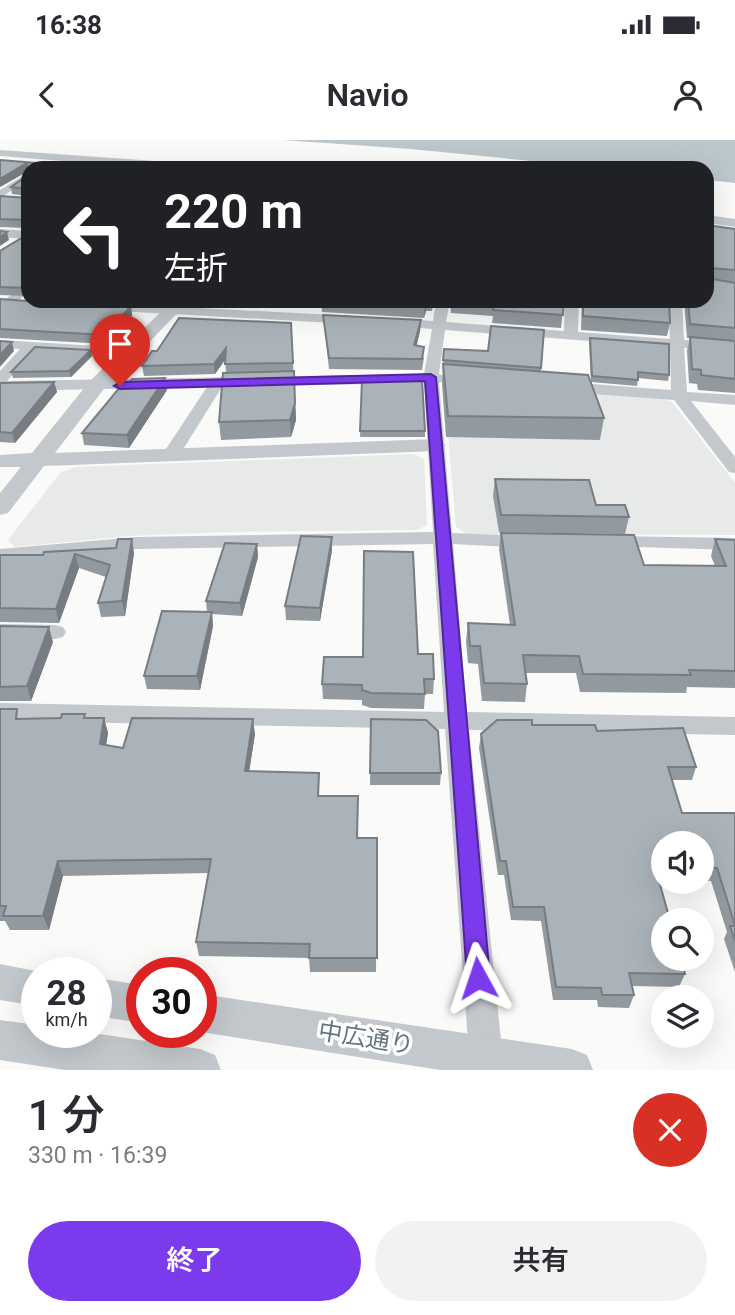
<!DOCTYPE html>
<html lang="ja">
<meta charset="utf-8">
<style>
:root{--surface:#fff;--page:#f2f2f3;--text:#2b2b33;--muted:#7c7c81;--accent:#7c3aed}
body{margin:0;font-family:Roboto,"Noto Sans JP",sans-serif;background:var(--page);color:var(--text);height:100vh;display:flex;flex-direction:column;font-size:26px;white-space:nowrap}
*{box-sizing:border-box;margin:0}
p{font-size:23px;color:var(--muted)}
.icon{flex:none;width:38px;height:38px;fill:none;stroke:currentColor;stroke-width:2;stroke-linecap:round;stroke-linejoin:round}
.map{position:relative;height:930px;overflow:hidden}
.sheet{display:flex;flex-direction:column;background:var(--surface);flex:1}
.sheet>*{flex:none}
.hud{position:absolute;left:21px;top:21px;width:693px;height:147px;border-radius:21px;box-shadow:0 7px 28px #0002;background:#202124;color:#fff;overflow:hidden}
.fabs{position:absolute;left:651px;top:691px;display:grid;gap:14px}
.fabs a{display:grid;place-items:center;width:63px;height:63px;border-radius:50%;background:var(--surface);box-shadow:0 7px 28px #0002;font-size:35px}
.speed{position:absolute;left:21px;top:817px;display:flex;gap:14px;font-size:35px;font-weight:700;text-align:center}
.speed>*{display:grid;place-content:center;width:91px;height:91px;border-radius:50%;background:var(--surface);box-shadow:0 7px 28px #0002;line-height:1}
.speed small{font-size:18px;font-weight:400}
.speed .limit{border:10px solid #d22;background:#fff;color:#111}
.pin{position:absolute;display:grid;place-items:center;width:60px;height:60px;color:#fff;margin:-72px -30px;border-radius:50% 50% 50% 0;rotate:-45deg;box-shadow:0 0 7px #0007}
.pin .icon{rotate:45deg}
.me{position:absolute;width:77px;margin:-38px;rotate:355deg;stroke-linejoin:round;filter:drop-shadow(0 0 5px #0008)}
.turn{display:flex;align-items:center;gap:24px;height:147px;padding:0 28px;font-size:32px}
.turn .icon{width:91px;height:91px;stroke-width:2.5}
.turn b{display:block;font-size:49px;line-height:60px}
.round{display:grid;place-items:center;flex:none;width:74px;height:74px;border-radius:37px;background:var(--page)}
.headline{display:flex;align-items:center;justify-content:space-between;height:119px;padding:0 28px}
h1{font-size:42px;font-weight:600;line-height:52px}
.primary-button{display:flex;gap:14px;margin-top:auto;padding:14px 28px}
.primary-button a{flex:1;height:80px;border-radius:42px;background:var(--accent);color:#fff;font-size:28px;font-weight:600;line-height:80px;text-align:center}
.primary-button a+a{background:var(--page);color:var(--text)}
.status{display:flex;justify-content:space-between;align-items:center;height:49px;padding:0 35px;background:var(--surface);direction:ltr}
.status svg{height:19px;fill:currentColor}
header{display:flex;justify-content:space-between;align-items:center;height:91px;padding:0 28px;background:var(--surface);font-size:32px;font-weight:600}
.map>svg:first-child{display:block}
</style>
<div class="status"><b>16:38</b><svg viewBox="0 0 49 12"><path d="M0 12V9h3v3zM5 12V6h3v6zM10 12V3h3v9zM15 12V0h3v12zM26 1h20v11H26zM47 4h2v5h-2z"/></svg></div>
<header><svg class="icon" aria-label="back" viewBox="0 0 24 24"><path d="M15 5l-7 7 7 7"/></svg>Navio<svg class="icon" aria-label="person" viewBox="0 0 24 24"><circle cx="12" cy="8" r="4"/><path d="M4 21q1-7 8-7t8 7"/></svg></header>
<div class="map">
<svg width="735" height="930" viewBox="0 0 735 930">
<rect width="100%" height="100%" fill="#fafaf8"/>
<path fill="#e8e9e9" d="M452,243L662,258L672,262L735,343V395L467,394L456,387L444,246Z
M414,314L424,319L427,385L417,390L227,392L129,396L15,407L8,400L60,333L75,327Z"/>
<path fill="#bbc7cb" d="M283,0H735V43L707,40V28H602L411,9Z"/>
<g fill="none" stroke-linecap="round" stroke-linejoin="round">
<path fill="#c3c8cc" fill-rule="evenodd" d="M28,33V40L0,58V50Z
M28,143V153L0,173V163Z
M436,161H450L446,182L564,191L565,161H579L578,192L670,199L668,161H682L684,200L735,204V212L684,208L687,252L735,255V265L691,261L735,317V333L729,332L674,260L566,252L558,247L566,242L671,250L670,207L445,190L439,234L451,238L439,243L452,393L526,396L536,402L526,408L453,404L467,572L735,577V595L469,590L504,930H470L445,589L0,581V563L444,572L433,404L137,409L0,421V409L137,397L433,392L424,243L222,247L177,319L171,320L162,315L207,247L0,251V231L20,209L0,208V200L130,208L137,212L130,216L35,210L7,241L424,234L432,189L392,186L385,182L392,178L433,181Z
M105,163L352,176L359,180L352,184L100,170L98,167Z
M611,396L735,398V410L604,406L601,402Z
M0,484L55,485L63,487L66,492L63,497L55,499L0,498Z"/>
<path fill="#c3c8cc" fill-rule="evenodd" d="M0,10L197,24L203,28H151L0,16Z
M707,75L735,79V87L707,83Z
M0,89L28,91V99L0,97Z
M172,161H189L103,250L55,313L436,299L446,305L436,311L44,326L8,373L0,375V353L21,327H0V315L32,313L89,242Z
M0,824L46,833H37V866L0,860Z
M96,838L142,845V883L96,876Z
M201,854L572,909L587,915L593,930H440L201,892Z
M0,880L37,885V892H86L200,909L215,915L221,930H65L0,920Z"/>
</g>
<path fill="#929a9f" d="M0,20L98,28L28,56L12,54L11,47L28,35V31L0,47Z
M0,56L28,58V156L0,155V111L28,94L27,88L0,87Z
M707,85L735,89V253L698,250L697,244L689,243L687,211L690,198H687L684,161H707Z
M0,159L131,166L132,175L107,204L0,198Z
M321,161H434L432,171H426L424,178L322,172Z
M450,161H564L561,188L492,183L493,176L451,173Z
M582,161H669L670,183L667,196L581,190Z
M323,175L421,180L420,191L417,205L424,218L422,230L329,229Z
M291,183L296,280L291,297L221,300L219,282L226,233L225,220L215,234L144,236L142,226L157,211Z
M544,190L541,231L591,242L589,203L590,198L669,235L668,241L638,238L637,246L591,242L604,278L600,300L446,297L442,245L443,220L488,211Z
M92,216L71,237L13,238L11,232Z
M362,240L425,291V297H360Z
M54,242L57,252L15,303L0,302V243Z
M126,248L167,250L129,308L84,305L82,293Z
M495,339L596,365L629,377L625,394L499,392L493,356Z
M501,393L644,425L715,426L711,416L715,399L735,400V548L687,547L686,553L580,552L576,533H525L527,544L525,562L482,561L478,524L468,523L466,501L468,483L510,485L499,409Z
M332,397V410L320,481L286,480L285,466Z
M257,404L258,417L242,476L212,474L213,486L200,550L147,549L144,536L207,472L206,461Z
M134,413L125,476L101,477L98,463L106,437L79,428L59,483L0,482V415H43Z
M0,486L53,502L31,561H0Z
M418,514L434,539L433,554H425L424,569L371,568L362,565V560L323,559L322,544L363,517Z
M0,569L20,579L104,578L108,593L106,605L123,608L255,594L249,631L319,647V656L358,698H377L376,832H310L309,818L199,816L196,802L208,733L63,736L49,790H10L5,781H0Z
M371,579L441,633L440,645H370Z
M597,591L696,627L692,640H672L682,673H735V832L724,799L727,792L711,741H702V704H663V741H659L685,834L679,847L632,846L634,855L629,868L598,867L597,860H553L541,781L511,780L504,735H498L479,608L481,594Z"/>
<path fill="#777d82" d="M27,23L28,31L0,47V39Z
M7,92L9,100L0,106V97Z
M426,161V171L424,178L425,165Z
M131,166L132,175L107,204L105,195Z
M421,180L420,191L414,215V205Z
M12,202L14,211L0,227V215Z
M226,208L227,217L215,234L214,224Z
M91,210L92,216L71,237L69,231Z
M294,231L296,280L291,297L290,280Z
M165,238L167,250L129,308L127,295Z
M54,242L57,252L15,303L12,293Z
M332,397V410L320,481V468Z
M132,399L134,413L125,476L122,461Z
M257,404L258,417L242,476L240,463Z
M75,414L79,428L59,483L56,469Z
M212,472L213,486L200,550L197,536Z
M49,487L53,502L31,561L27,546Z
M104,578L108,593L104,618L100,604Z
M253,579L255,594L247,646L245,631Z
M58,721L63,736L49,790L43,776Z"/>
<path fill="#aab3b9" stroke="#777d82" stroke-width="2" d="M0,20L98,28H28V49L11,47L28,35L27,23L0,39Z
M0,56L28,58V148L0,147V111L28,94L26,80L0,79Z
M707,85L735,89V130L710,128L707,138L735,143V188L690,184L688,161H707Z
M0,91L7,92L0,97Z
M0,159L28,161L131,166L105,195L0,189Z
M354,161H426L425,165Z
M470,161H564L563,175L493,170L494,163Z
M583,161H669L670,183L583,176Z
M323,175L421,180L414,205L424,207L422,219L329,218Z
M179,178L291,183L293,223L225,224L226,208L214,224L142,226L152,211H157Z
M491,186L544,190L541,228L443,220L444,209L488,211Z
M690,197L735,201V239L701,235V230L692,229Z
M590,198L669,204V235L638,232V240L592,236Z
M0,201L12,202L0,215Z
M35,207L91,210L69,231L11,232Z
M443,224L588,235L604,278L448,276Z
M294,231L295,263L290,280L219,282L223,233Z
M165,238L127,295L82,293L120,247L126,248L132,239Z
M422,239L425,291H360L362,240Z
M54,242L12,293L0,292V243Z
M495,339L589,340L596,365H625L629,377L501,375Z
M501,393L634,395L644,425L726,426L715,399L735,400V531L689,530L691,535L583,534L579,516L523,515L527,544L484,543L480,506H470L468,483L515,485Z
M301,396L332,397L320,468L285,466Z
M118,399H132L122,461L98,463L110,425L75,414L56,469L0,468V415H43L44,412L116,408Z
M225,403L257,404L240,463L206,461Z
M364,411L413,412L418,514H433L434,539H424L425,554L371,553L362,550V545L322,544L324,517H363Z
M162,471L212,472L197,536H144Z
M0,486L49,487L27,546L0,547Z
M0,569H17L16,579L61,578L62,574H85L84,578H104L100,604L123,608L132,578L253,579L245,631L319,633L318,656H358L357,698H377V818H309L310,804L196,802L211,719L58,721L43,776H3L6,766H0Z
M371,579L426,580L438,591L441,633H370Z
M497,580H532V585H595L597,591L683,588L696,627H668L682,673H735V785L717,728H702V704H663V727H655L670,780H663V819H681L685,834L629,833L634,855H602L601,848L556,847L544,767H513L506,721H500L481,594Z
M730,786H735V801Z"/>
<path fill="#7c3aed" stroke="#51269a" stroke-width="2" d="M431,234L436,237L490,838L487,846L478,849L470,846L467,838L425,241L120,249L114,246L120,242Z"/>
<g text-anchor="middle" stroke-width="7" stroke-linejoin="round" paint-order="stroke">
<g font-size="24" fill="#657683" stroke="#fff">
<text transform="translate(366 898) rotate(9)" y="8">中広通り</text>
</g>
</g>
</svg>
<div class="fabs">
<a><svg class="icon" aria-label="sound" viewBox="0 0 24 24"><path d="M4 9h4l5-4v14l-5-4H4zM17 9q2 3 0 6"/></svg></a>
<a><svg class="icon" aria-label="search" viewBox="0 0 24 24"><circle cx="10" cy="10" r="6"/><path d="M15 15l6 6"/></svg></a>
<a><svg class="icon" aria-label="layers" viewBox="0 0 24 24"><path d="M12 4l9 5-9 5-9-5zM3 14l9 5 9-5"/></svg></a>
</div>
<div class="speed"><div>28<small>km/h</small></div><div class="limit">30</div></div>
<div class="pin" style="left:120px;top:246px;background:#d93025"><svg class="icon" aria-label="arrive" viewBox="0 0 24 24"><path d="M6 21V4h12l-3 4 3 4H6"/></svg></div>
<svg class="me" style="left:478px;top:838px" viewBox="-20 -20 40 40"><path d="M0-17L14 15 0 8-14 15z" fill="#7c3aed" stroke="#fff" stroke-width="4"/></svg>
<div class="hud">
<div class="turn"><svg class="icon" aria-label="left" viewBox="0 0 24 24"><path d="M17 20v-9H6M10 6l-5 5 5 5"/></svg><div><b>220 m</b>左折</div></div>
</div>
</div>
<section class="sheet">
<div class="headline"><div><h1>1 分</h1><p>330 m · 16:39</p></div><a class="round" style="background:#d93025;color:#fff"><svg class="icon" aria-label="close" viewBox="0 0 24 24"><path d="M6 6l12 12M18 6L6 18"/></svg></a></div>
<div class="primary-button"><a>終了</a><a>共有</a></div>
</section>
